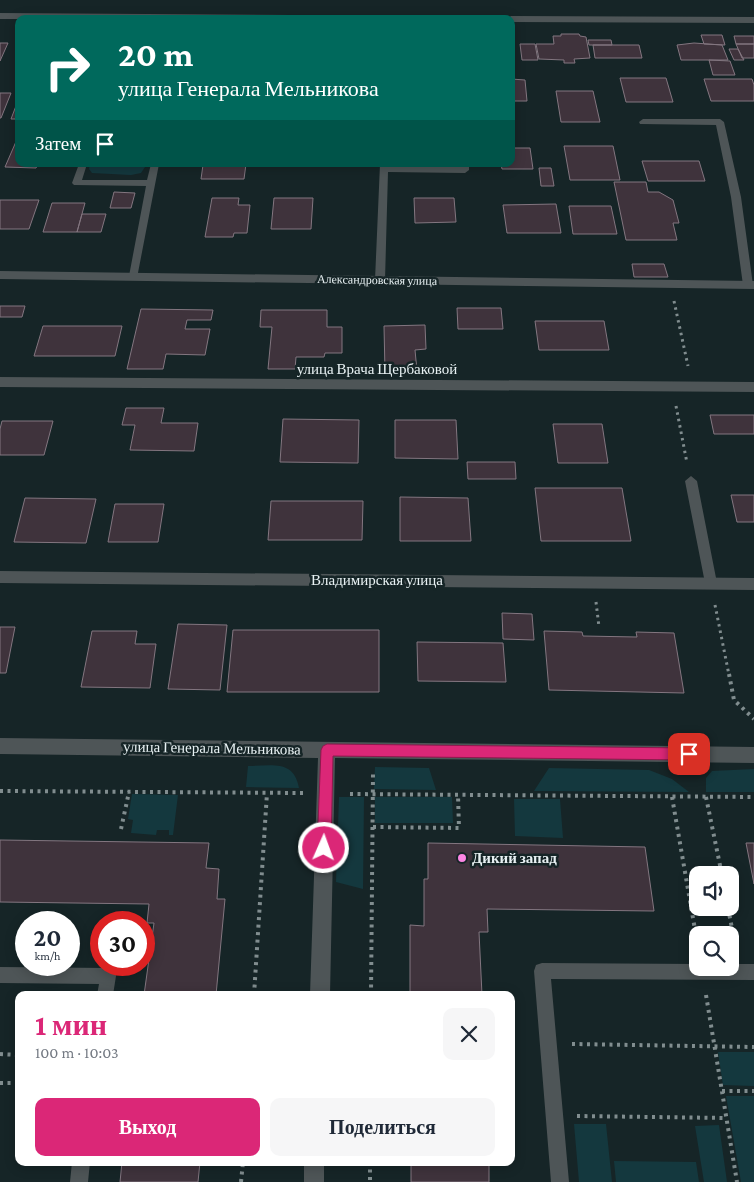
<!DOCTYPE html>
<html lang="ru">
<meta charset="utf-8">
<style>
:root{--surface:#fff;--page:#f6f6f7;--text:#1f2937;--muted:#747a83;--accent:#db2777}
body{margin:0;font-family:"Crimson Pro",serif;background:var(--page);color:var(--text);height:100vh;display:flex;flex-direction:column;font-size:19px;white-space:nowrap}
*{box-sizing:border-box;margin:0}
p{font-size:16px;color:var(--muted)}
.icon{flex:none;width:28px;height:28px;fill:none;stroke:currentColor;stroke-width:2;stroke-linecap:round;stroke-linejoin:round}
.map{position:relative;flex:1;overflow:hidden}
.drawer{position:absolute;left:15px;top:991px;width:500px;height:175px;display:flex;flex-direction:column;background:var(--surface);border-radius:10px;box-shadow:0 2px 12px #0003}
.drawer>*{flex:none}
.banner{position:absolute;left:15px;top:15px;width:500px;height:152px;border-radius:10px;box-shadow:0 2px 12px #0003;background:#00695c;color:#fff;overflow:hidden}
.fabs{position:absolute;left:689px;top:866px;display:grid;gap:10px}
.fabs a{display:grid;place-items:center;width:50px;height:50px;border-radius:10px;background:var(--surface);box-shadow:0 2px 12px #0003;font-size:25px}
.speed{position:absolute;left:15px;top:911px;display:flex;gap:10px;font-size:25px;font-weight:700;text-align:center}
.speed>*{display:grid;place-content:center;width:65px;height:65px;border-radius:50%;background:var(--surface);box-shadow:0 2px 12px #0003;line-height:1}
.speed small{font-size:12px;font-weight:400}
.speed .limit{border:8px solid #d22;background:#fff;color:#111}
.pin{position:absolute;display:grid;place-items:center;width:42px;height:42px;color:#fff;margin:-21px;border-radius:10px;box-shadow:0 2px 8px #0006}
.me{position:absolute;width:55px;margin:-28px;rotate:2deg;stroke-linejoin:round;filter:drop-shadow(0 0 4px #0008)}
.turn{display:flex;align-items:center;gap:18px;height:105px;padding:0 20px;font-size:22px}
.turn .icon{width:65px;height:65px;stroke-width:2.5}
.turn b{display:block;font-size:35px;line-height:42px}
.then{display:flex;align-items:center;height:48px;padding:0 20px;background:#0003;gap:10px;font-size:19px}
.round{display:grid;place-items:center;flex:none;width:52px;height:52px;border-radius:10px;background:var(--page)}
.summary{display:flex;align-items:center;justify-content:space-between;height:85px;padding:0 20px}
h1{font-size:30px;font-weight:700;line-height:38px;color:var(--accent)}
.button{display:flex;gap:10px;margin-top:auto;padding:10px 20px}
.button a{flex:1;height:58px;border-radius:10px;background:var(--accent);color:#fff;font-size:20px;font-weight:700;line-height:58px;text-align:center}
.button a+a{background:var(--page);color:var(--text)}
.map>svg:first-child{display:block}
</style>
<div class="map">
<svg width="754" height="1182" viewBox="0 0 754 1182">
<rect width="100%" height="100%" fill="#162527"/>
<path fill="#14383e" d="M90,164H147L141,173L131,175L92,173L89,169Z
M248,766C271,766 294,759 299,788L246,787Z
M375,767L429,768L436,790L374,789Z
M549,768L649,770L672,779L689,792L534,791Z
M754,769V792H706V778L712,771Z
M132,794L178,795L173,835H169V830H157L156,835L131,833L133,820L128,819Z
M339,797H364L363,889L336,882Z
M375,797H452L453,823H375Z
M514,799H560L563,838L515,836Z
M718,1052H754V1086L723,1085Z
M726,1096H754V1182H741Z
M574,1124H606L612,1182H579Z
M719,1125L727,1182H704L695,1126Z
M614,1161L696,1162L699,1182H616Z"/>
<path fill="#3f333c" stroke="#837680" d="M561,34H579L580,36L586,37L590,58L574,59L575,63H564V60L539,59L536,44H554L553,36H561Z
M701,35H722L725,45L704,44Z
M734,36H754V44H736Z
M588,40H611L612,45H589Z
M0,43H8L0,61Z
M694,43L722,45L728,60H681L677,45Z
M520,44H535L538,60H522Z
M736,44H754V58H742Z
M593,45H639L642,58H595Z
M729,49H738L744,60H734Z
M709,60L730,61L735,75H713Z
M620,78H666L673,102H626Z
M511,79L525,80L527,101H511Z
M704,79H752L754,85V101H711Z
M556,91H593L600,122H561Z
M0,93H11L1,118H0Z
M19,98V119H11Z
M18,137L19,164H38L36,168L5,167Z
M564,146H613L620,180H570Z
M511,148H530L533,169H502L501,164H511Z
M642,161H699L705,181H648Z
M196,164H246L244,179H201L203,165Z
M539,168H551L554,186H541Z
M614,182H646L648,192H659L673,200L679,223H673L677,240H626Z
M114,192L135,193L131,208H110Z
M212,198H239L238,205H250L247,233H234L233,237H205Z
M274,198H313L311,229H271Z
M414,198H454L456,222L415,223Z
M0,200H39L29,229H0Z
M52,203H85L77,232H43Z
M556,204L561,233H507L503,205Z
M569,206H611L617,234H573Z
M82,214H106L101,232H77Z
M632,264H664L668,277H634Z
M0,306H25L22,317H0Z
M457,308H501L503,329H458Z
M141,309L213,310L211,320H187L185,329H210L205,355L166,354L163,369H127Z
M261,310H327V327H342V353H325L324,357H296L295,369H268L272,327H260Z
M535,321H604L609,350H539Z
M425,325L426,349L415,350L417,371L385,372L384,326Z
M43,326H122L115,356H34Z
M126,408H164L161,423H198L194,451L130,450L135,425H122Z
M710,415H754V434H714Z
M283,419L359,420L358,463L280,462Z
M395,420H456L458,459L395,458Z
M2,421H53L44,455H0V429Z
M553,424H602L608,463H558Z
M467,462H515L516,479H468Z
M535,488H622L631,541H541Z
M731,495H754V522H737Z
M400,497L468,498L471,541H400Z
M25,498L96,499L86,543L14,542Z
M271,501H363L362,540H268Z
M115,504H164L158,542H108Z
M502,613L532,614L534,640L503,639Z
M178,624L227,625L220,690L168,689Z
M0,627H15L6,673H0Z
M233,630H379V692H227Z
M92,631H137L135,644H156L150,688L81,687Z
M544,631L582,632L583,636L637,637L636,632L674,633L684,693L549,690Z
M417,642L503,643L506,682L418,681Z
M0,840L209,843L206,868L219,869L217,899H225L216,995H144L154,923H147L149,904L0,902Z
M428,843L645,847L654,911L487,909L488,932H479L482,995H410V925L424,926V879H428Z
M746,843H754V884Z
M122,1162H200L198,1182H120Z
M411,1162H489V1182H411Z"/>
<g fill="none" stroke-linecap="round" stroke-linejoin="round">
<path stroke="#818d8f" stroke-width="3" stroke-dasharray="2.5 4" stroke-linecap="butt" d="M674,301L688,366
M676,406L687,463
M596,602L599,627
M715,605L729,675"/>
<path stroke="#818d8f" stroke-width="4" stroke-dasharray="3 4.5" stroke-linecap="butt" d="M729,674L734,700L754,719
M0,791L303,793
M350,794L754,797
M672,797L698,947
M706,797L722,875
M373,827L459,828L458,795
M121,829L129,792
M728,908L736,949
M254,995L267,793
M371,995L373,773
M706,995L737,1182
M572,1044L754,1047
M0,1054L19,1055
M0,1083H19
M722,1091H754
M577,1116L726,1118
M370,1162V1182
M241,1182L243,1162"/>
<path fill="#4e5557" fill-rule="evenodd" d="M643,119H720L724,122L741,197L753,285L752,287L748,288L743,285L731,197L716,125L640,124L639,122Z
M79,164H87L82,180H147L151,164H159L137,278H131L129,276L146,186L74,185L72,183Z
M380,164H388V166L461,167V164H469V170L465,173L388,172L385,280L380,283L375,280Z
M691,476L697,481L717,583L715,587L711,588L707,587L705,583L685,481Z
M542,963L698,964V968H730V964H754V980L551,979L569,1182H551L534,971L536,965Z
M0,967L108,968L114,970L116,976L113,995H97L99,984L0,983Z
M72,1162H90L88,1182H70Z"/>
<path fill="#4e5557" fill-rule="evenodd" d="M0,13L437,16L441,19H0Z
M511,16L754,17V23L511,22V19H507Z
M0,271L754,281V289L0,279Z
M0,377L754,382V392L0,387Z
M0,571L754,578V590L0,583Z
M0,738L754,747V763L335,758L330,995H310L318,758L0,754Z
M304,1162H324V1182H304Z"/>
</g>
<path fill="#db2777" stroke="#8e194d" d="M327,744L689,748L693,750L695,754L693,759L689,760L333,756L331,848L329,853L324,855L319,853L317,848L321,750L323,746Z"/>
<circle fill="#fc86e3" stroke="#162527" stroke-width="2" cx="462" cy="858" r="5"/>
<g text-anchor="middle" stroke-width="5" stroke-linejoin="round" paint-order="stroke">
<g font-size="12" fill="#e8f1f3" stroke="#162527">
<text transform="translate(377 280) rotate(1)" y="4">Александровская улица</text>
</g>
<g font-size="15" fill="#e8f1f3" stroke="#162527">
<text x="377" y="374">улица Врача Щербаковой</text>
<text x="377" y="585">Владимирская улица</text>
<text transform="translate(212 748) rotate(1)" y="5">улица Генерала Мельникова</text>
</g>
<g font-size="15" font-weight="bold" fill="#e8f1f3" stroke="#162527" text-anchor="start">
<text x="472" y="863">Дикий запад</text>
</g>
</g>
</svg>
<div class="fabs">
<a><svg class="icon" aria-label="sound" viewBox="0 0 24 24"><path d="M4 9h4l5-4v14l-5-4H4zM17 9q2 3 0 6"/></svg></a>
<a><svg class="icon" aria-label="search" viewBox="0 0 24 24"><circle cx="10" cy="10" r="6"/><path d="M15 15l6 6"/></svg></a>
</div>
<div class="speed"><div>20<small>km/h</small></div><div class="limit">30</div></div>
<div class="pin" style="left:689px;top:754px;background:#d93025"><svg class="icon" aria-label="arrive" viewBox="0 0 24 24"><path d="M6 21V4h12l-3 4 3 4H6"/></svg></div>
<svg class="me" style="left:324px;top:848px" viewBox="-20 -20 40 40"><circle r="17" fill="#db2777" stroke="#fff" stroke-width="3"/><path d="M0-11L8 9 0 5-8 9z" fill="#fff"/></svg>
<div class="banner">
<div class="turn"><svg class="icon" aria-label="right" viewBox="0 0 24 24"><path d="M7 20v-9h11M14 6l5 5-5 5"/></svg><div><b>20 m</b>улица Генерала Мельникова</div></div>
<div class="then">Затем<svg class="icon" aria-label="arrive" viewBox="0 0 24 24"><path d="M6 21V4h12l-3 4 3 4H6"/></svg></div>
</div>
<section class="drawer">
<div class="summary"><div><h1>1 мин</h1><p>100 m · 10:03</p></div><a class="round"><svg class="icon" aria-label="close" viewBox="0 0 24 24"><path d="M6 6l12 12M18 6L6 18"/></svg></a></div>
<div class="button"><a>Выход</a><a>Поделиться</a></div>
</section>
</div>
